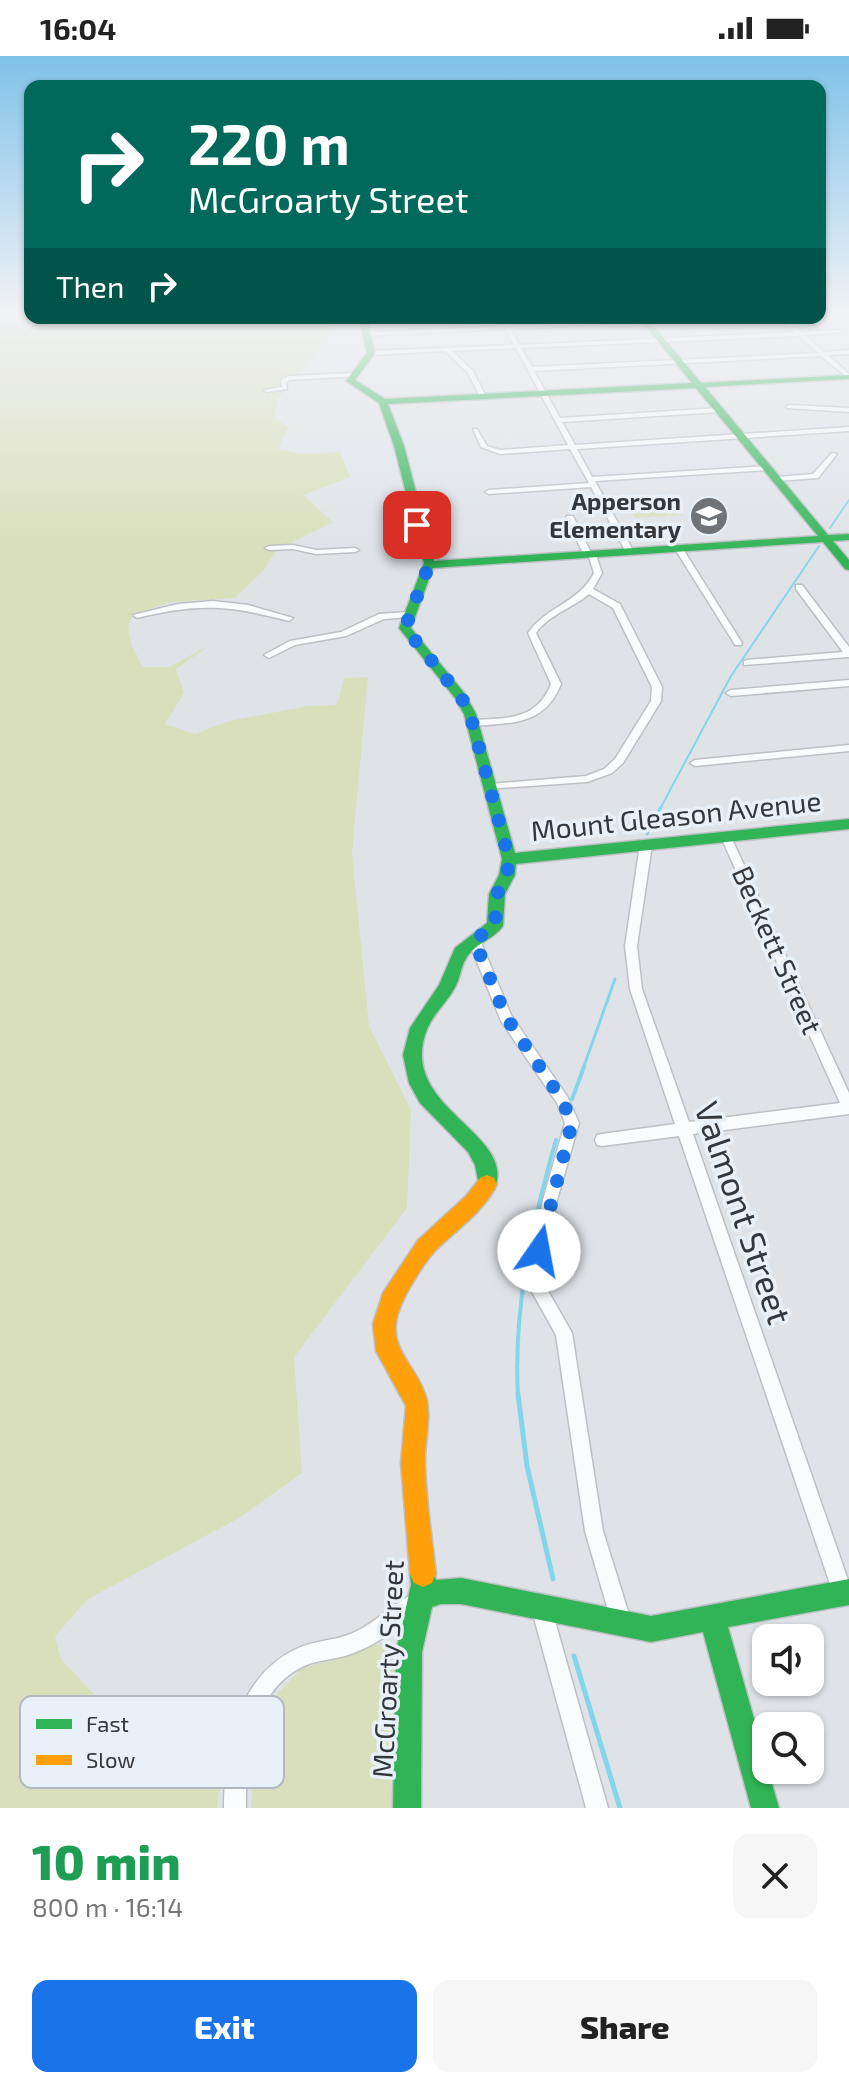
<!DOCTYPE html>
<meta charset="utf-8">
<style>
:root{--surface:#fff;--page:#f6f6f6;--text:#222;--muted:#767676;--accent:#1a73e8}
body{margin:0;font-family:"Exo 2",sans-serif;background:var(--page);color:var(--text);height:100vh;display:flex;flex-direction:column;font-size:30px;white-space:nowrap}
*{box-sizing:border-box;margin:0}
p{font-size:26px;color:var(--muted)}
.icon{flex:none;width:44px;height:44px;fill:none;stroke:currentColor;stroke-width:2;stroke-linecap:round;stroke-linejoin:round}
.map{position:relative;height:1752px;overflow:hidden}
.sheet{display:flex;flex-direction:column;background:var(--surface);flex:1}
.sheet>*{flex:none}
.guide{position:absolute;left:24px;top:24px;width:802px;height:244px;border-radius:16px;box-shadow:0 2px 6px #0004;background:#00695c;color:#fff;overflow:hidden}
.controls{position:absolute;left:752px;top:1568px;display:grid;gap:16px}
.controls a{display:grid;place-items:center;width:72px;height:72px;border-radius:16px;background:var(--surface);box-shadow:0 2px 6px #0004;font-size:40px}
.pin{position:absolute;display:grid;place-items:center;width:68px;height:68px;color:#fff;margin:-34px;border-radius:16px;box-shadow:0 4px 12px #0006}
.me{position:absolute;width:88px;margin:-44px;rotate:12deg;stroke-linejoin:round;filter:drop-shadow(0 0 6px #0008)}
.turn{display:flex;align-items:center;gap:28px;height:168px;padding:0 32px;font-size:36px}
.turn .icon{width:104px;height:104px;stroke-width:2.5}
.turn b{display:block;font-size:56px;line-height:68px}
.then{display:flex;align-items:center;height:76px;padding:0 32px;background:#0003;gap:16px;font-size:30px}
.round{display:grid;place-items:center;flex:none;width:84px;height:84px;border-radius:16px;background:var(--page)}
.head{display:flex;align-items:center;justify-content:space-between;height:136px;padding:0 32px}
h1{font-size:48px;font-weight:800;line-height:60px;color:#1e9e55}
.cta{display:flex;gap:16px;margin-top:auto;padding:16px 32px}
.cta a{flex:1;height:92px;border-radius:16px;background:var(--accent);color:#fff;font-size:32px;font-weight:800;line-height:92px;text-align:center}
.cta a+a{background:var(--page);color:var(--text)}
.status{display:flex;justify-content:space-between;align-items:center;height:56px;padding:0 40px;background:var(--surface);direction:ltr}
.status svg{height:22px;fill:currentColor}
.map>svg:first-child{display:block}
</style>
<div class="status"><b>16:04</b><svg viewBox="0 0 49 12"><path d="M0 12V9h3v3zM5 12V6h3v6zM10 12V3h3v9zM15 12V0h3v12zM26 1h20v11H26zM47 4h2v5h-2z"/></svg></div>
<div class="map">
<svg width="849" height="1752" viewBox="0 0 849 1752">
<rect width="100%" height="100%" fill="#dfe3e8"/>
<path fill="#d9dfba" d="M0,254H30V262H336C330,301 277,318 274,362L288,371L278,393L300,398L340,396L350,421L303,439L333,466L276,494L264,514L235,542L171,546L134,558L128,570L132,590L143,611H169L210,589L176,613L184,637L165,668L195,678L229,665L308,650L337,649L344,622L368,621L352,797L369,970L411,1054L407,1152L294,1301L302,1417L239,1462L88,1543L55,1580L61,1603L100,1645L224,1686L217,1752H0Z
M671,444L682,459L635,462L625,449Z
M384,1586L397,1595L394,1752H251L255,1694L277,1638L301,1613Z"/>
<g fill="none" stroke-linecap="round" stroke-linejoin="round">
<path stroke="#83d6ea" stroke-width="2" d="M830,472L849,444
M660,753L731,620L819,490"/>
<path stroke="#83d6ea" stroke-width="3" d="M647,778L661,751
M583,1013L615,923"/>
<path stroke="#83d6ea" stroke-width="4" d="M572,1043L584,1011
M518,1340C513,1252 532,1168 556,1084"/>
<path stroke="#83d6ea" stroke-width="5" d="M518,1338L527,1410L553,1523
M574,1600L620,1752"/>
<g stroke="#bcc0c4" stroke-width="3">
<path id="street" d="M849,254V258L820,259V255Z
M499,262H505L509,270L717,262L511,273L519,289L795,276L779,262H785L801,276L841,274L844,276L805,279L824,296L849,294V298L828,299L849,318V323L821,300L534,315L560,362L719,352L722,354L719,356L562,366L575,389L849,371V375L577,393L592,421L768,410L772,412L768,414L595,425L634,496L627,498L591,431L489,438L485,436L489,434L589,427L570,393L500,398L481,391L473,373H477L487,390L500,394L568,389L516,292L452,295L473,315L486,341L483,343L480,341L468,317L445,295L371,299L368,297L371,295L514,289L505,273L367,280L364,278L367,276L504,270ZM799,280L818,297L532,311L521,292Z
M354,317L356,320L290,324L286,326L287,333L267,336L264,334L282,331L281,324L289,320Z
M789,349L849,352V356L787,352L786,351Z
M832,397L837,398L818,422L777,425L773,423L777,421L813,418Z
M567,460H573L591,497L596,499L602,517L593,533L620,548L662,631L661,645L623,707L612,717L587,726L486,733L485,731L490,728L586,720L604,713L615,703L651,645L652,631L613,552L589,538C573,552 548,559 536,577L561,628C545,669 512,667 474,670L469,667L474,664C508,662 537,664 551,628L528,577C545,551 579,547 594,517L589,501L584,499L566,462Z
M293,489L316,494L355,492L359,494L355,496L316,498L293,493L269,494L265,492L269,490Z
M676,491L683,493L742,587L741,589H735L734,587L675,493Z
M796,529H802L849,591V601L744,609V605L747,604L843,596L796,533Z
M213,545L248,549L293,562L289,565C228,549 199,547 137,562L133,559L178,548Z
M408,556L412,559L411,561L384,563L346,580L295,589L269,602L264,599L290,585L341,576L379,558Z
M849,624V630L731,640L726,637L731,634Z
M849,689V695L695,710L690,707L695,704Z
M726,777L731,781L849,1037V1058L693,1078L849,1527V1544L843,1547L836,1544L833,1537L679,1080L602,1090L597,1089L595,1084L597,1079L602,1078L675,1068L630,933L625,890L640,789L646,785L652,789L637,890L642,933L689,1066L840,1047L721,781Z
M474,879L478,881L480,884L511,959L567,1040L579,1067L557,1144L543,1226L572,1277L603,1475L632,1568L629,1575L622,1578L615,1575L612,1568L585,1475L556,1279L527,1227L543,1144L565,1067L557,1047L501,965L468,884L470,881Z
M417,1536L424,1539L427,1546C422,1557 409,1563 400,1570C383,1583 365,1594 345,1600C333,1603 321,1604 309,1608C253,1629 245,1701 246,1752H224C224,1693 237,1621 296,1593C315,1584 336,1585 355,1576C377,1566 394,1546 417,1536Z
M541,1541L548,1544L551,1551L608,1752H586L531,1551L534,1544Z"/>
</g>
<g stroke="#bcc0c4" stroke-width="3">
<path id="fast" d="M359,262H367L375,297L355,324L385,343L692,327L639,262H647L701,327L849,319V323L705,331L828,479L849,478V484L833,485L849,504V514L845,513L823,486L433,512L411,572L465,638L476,658L515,797L849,763V773L516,808L515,819L505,838L503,870C495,882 479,886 470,897C463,904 461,916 458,925C451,943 436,954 428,971C393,1052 520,1076 494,1134L487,1137L480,1134L475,1109L468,1096L420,1047L409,1027L403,999L410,972L439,929L455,892L487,867L489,838L499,819L502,803L464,658L455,642L399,572L424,507L394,390L379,347L346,325L367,297ZM696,332L818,480L434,505L404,390L388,348Z
M423,1505L432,1509L436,1524L461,1522L651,1560L849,1523V1549L728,1571L766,1705V1714H768L779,1752H751L703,1576L651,1586L461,1548H441L432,1551L422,1596L421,1752H393L396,1596L411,1529L410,1518L414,1509Z"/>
</g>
<g stroke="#bcc0c4" stroke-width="3">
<path id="slow" d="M487,1119L494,1122L497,1128C484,1156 456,1174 435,1195C424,1207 405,1237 400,1252C384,1292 416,1307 426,1341C432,1362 424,1387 425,1408C426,1445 432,1482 436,1518L432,1527L423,1531L414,1527L410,1518L401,1407L406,1350L376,1295L373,1268L383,1237L418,1184L466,1140L480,1122Z"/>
</g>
<use href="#street" fill="#fafbfc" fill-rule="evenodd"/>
<use href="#fast" fill="#30b455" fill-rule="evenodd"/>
<use href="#slow" fill="#ff9f0a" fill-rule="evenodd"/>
</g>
<linearGradient id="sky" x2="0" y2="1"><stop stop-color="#7fc2e9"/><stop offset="0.51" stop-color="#f1f2f5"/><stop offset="1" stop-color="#f1f2f5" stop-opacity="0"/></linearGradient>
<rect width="849" height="499" fill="url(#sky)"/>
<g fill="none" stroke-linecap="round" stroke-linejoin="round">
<path stroke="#1a73e8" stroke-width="14" stroke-dasharray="0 25.2" d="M417,469L429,509L405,572L461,641L470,658L509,803L507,819L497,838L495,870L474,884L506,961L562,1044L572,1067L539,1195"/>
</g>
<defs>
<g id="school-disc" transform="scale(2)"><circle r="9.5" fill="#707378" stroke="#e8f0f9"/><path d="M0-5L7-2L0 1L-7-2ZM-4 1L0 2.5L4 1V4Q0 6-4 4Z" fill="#fff"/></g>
</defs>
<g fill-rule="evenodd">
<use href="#school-disc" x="709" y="460"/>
</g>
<g text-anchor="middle" stroke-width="7" stroke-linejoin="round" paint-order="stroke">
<g font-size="24" font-weight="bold" fill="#34373b" stroke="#e8f0f9" text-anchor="end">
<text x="681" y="454">Apperson<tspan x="681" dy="28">Elementary</tspan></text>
</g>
<g font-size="28" fill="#34373b" stroke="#e8f0f9">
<text transform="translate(676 760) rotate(-6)" y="10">Mount Gleason Avenue</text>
<text transform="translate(777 894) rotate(66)" y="10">Beckett Street</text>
<text transform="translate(388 1613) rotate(-87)" y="10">McGroarty Street</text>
</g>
<g font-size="34" fill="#34373b" stroke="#e8f0f9">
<text transform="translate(743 1157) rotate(71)" y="12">Valmont Street</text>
</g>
</g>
<rect x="20" y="1640" width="264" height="92" rx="12" fill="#e8f0f9" stroke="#b2b8c0" stroke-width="2"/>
<rect x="36" y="1663" width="36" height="10" fill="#30b455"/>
<rect x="36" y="1699" width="36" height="10" fill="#ff9f0a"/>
<g font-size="22" fill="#34373b">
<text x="86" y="1676">Fast</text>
<text x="86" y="1712">Slow</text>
</g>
</svg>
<div class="controls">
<a><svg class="icon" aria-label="sound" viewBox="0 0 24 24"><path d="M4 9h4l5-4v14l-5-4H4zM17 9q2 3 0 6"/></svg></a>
<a><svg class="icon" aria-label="search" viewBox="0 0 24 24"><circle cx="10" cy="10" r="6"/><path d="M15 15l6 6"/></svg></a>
</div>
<div class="pin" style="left:417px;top:469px;background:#d93025"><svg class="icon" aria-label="arrive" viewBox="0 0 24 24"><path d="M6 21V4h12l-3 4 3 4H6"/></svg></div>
<svg class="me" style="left:539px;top:1195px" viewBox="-20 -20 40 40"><circle r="19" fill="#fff"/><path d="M0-13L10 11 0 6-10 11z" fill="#1a73e8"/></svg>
<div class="guide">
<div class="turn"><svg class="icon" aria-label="right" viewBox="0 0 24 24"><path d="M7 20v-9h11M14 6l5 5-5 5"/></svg><div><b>220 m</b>McGroarty Street</div></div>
<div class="then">Then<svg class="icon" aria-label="right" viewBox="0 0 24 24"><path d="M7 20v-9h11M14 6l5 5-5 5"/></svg></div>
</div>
</div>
<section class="sheet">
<div class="head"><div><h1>10 min</h1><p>800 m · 16:14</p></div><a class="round"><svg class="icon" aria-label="close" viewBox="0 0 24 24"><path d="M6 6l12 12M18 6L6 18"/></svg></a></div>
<div class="cta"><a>Exit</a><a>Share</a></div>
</section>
